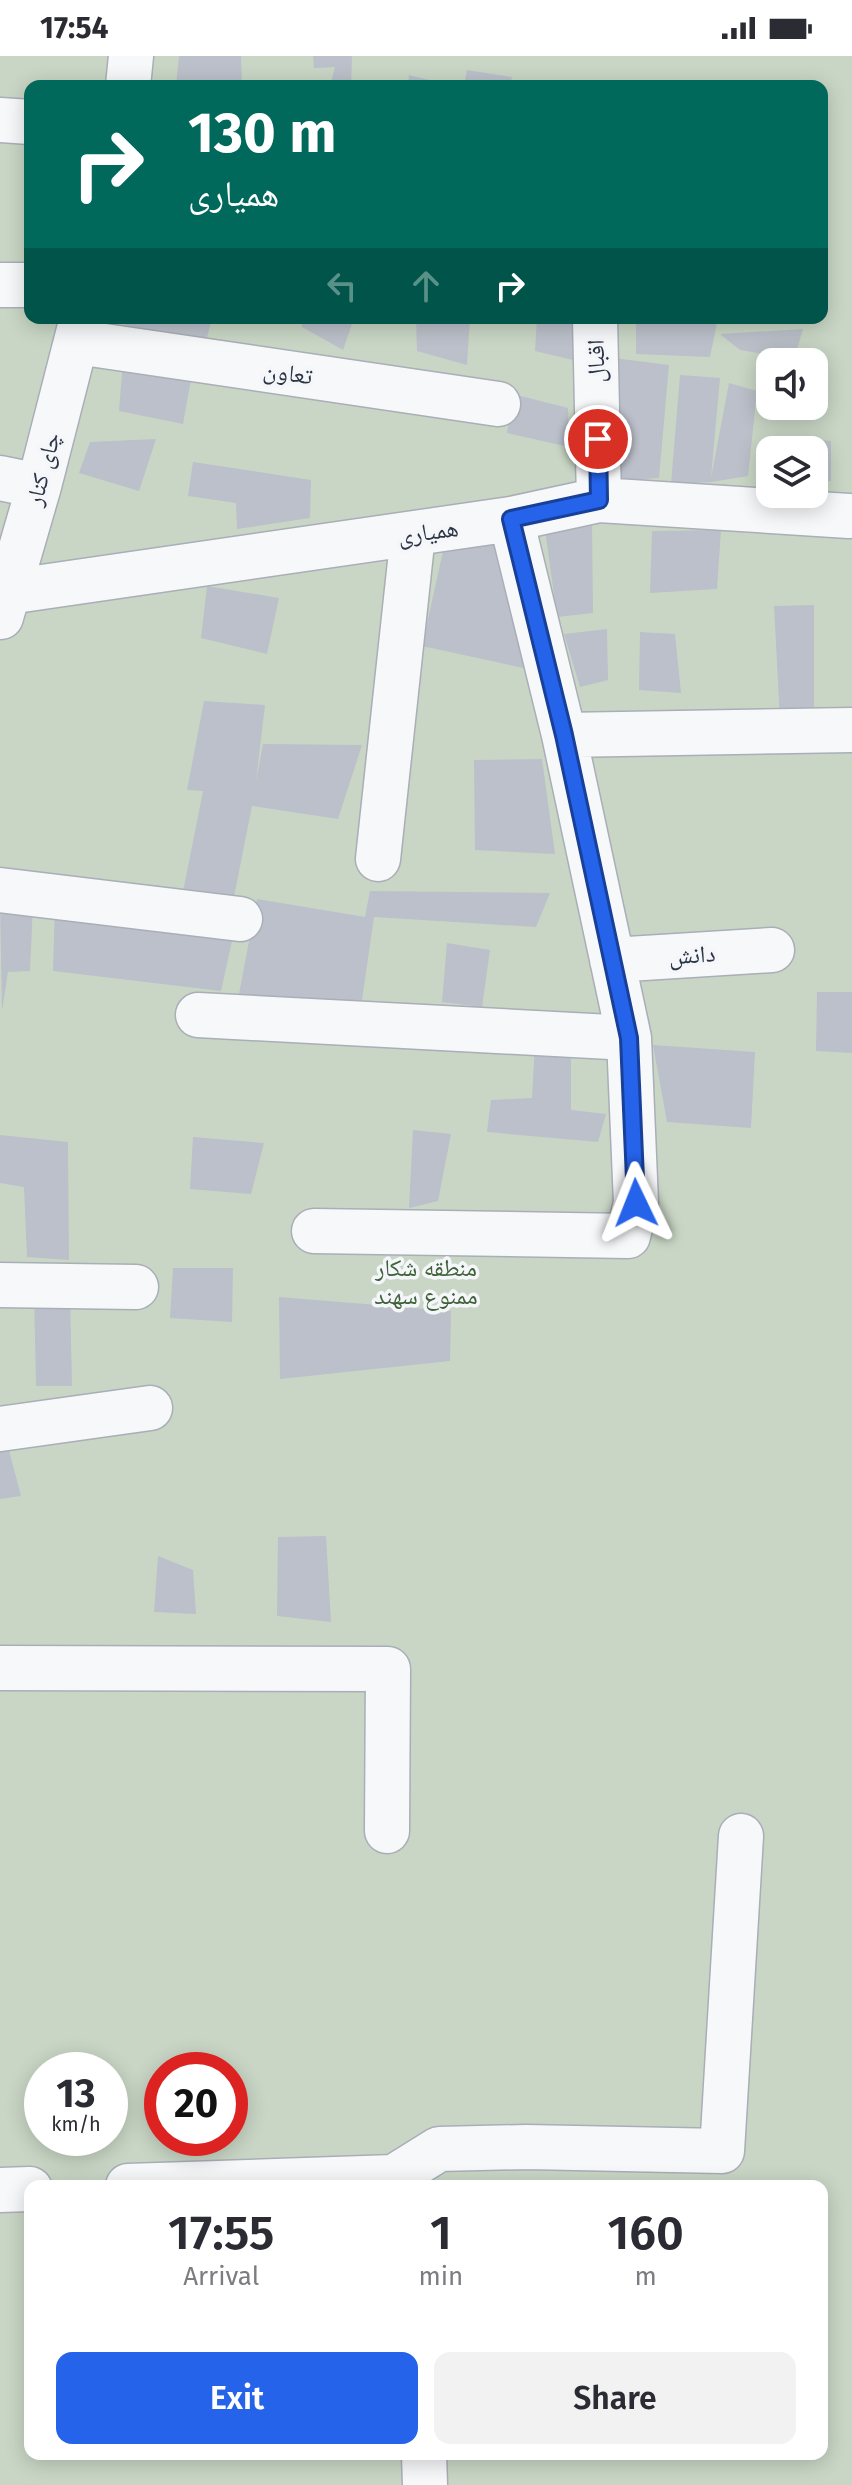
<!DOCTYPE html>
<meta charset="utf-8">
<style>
:root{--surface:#fff;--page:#f2f2f3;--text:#2b2b33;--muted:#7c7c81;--accent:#2563eb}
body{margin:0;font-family:"Fira Sans","Noto Naskh Arabic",sans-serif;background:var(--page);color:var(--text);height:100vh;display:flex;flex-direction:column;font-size:30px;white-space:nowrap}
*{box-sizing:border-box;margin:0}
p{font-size:26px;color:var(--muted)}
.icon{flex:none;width:44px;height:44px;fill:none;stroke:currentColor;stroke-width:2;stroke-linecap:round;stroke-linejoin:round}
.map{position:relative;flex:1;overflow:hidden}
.panel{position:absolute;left:24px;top:2124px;width:804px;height:280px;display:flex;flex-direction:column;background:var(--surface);border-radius:16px;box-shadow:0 4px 20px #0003}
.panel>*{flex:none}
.guide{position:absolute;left:24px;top:24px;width:804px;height:244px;border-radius:16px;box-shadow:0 4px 20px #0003;background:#00695c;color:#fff;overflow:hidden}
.controls{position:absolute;left:756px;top:292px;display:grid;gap:16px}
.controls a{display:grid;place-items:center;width:72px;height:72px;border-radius:16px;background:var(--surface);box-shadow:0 4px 20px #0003;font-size:40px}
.speed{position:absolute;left:24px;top:1996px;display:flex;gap:16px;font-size:40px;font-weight:700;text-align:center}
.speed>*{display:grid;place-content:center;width:104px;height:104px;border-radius:50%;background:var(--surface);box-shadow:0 4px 20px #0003;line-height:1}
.speed small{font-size:20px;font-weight:400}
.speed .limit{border:12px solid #d22;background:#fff;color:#111}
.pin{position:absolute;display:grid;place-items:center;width:68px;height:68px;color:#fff;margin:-34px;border:4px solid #fff;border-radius:50%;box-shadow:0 2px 8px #0007}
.me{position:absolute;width:88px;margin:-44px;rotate:358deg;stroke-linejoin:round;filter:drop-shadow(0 0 6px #0008)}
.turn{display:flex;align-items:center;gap:28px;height:168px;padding:0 32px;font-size:36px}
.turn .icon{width:104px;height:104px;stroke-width:2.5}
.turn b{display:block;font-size:56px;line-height:68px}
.lanes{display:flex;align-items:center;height:76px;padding:0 32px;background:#0003;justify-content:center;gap:40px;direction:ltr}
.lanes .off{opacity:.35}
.eta{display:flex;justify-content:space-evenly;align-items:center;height:136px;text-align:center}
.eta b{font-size:48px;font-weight:600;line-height:56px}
.button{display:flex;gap:16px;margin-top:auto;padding:16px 32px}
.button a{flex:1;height:92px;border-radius:16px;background:var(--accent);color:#fff;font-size:32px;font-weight:600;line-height:92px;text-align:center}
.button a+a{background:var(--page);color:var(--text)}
.status{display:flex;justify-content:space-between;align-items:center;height:56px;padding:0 40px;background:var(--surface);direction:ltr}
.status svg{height:22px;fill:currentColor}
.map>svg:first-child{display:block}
</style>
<div class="status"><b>17:54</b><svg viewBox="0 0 49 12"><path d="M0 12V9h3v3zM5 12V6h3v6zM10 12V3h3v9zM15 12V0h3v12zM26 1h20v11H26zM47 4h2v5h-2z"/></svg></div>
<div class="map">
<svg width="852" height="2429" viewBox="0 0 852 2429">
<rect width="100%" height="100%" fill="#e4e7ec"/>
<path fill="#c9d6c5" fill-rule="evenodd" d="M0,0H852V2429H0ZM30,30H822V262H30ZM770,306H814V350H770ZM770,394H814V438H770ZM42,2014H110V2082H42ZM162,2014H230V2082H162ZM30,2130H822V2398H30Z"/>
<path fill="#bbc0ca" d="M179,0H241L242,30H176Z
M313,0H352L351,30H330L335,11L314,12Z
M467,14L512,21L510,30H464Z
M409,19L450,29V30H408Z
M124,262H212L205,289L123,268Z
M302,262H354L343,294L302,271Z
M416,262H470L467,309L417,295Z
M537,262H579L581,306L535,295Z
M636,262H718L710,301L636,298Z
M803,273L794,303L740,294L720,278Z
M614,302L669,309L659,422L615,425Z
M123,304L192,318L183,368L119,355Z
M680,319L720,322L711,422L729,327L757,335L748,420L711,426L671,428Z
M513,338L568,352L569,391L507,377Z
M786,380L831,385V425L814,426V394H784Z
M156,383L139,435L79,417L90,386Z
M193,406L311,424L310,462L237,473L236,447L188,440Z
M543,459L592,468L593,557L557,561Z
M721,474L717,533L650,537L652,475Z
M498,476L528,613L422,590L447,477Z
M207,530L279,542L267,598L201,582Z
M814,549V652L780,664L774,550Z
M607,573L608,624L580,631L564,578Z
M640,576L675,578L681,637L639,634Z
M204,645L265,649L256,725L263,688L362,689L338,763L252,750L232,851L182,841L203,735L187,734Z
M542,703L555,798L475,794L474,704Z
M370,835L550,837L536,871L374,861L361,951L239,938L257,843L365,861Z
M0,842L33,848L30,915L8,916L2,955Z
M55,848L235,871L221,935L53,915Z
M447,887L490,894L482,951L442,946Z
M817,936H852V997L816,995Z
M535,988L571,989V1054L606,1058L598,1086L487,1076L491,1044L532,1042Z
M653,989L755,996L751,1072L667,1066Z
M413,1074L451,1078L438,1145L409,1152Z
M0,1079L68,1086L69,1204L27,1201L24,1131L0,1127Z
M193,1081L264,1087L251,1138L190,1133Z
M173,1212H233L232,1266L170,1262Z
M34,1234L70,1237L72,1330H36Z
M279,1241L451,1255L450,1305L280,1323Z
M5,1379L21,1440L0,1443V1381Z
M326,1480L331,1566L277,1560L278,1481Z
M158,1500L193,1514L196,1558L154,1556Z"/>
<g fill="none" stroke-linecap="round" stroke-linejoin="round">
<g stroke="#a9aeb7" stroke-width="47">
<path id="minor" d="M128,30L131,0
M0,64L30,66
M0,229H30
M595,262L599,444
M77,286L498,348
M0,422L39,430
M8,536L511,463L599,444L849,460
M1,561L39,430L82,262
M564,679L852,674
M378,803L413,478
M0,834L240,863
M612,904L772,894
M198,959L629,982L564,679L511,463
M314,1175L628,1180L636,1147L629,982
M0,1229L136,1231
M0,1373L150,1352
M0,1612L388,1613L387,1775
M128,2130L394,2121L439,2093L526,2091L722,2095L741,1780
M0,2134L30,2133
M424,2398L425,2429"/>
</g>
<use href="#minor" stroke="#f7f8fa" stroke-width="44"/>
</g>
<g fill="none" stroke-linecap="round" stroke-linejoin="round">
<g stroke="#184099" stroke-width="20">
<path id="route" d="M598,383L599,444L511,463L564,679L629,982L636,1147"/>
</g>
<use href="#route" stroke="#2563eb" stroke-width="14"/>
</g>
<g text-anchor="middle" stroke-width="7" stroke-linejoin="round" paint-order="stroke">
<g font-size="24" fill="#2b3445" stroke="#f4f6f9">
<text transform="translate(596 305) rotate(-91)" y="8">اقبال</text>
<text transform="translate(288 317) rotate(8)" y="8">تعاون</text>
<text transform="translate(43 413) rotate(-75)" y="8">چای کنار</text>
<text transform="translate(428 476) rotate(-8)" y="8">همیاری</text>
<text transform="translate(692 899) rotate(-4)" y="8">دانش</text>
</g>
<g font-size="24" fill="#3f6138" stroke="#f4f6f9">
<text x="426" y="1220">منطقه شکار<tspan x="426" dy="28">ممنوع سهند</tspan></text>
</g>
</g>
</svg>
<div class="controls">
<a><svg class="icon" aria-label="sound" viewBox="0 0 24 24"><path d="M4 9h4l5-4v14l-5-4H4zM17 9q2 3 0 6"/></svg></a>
<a><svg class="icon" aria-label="layers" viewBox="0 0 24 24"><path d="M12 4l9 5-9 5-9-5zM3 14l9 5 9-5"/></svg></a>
</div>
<div class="speed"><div>13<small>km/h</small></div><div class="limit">20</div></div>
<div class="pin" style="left:598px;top:383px;background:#d93025"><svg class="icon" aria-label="arrive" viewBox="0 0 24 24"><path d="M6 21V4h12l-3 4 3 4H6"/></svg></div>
<svg class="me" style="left:636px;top:1147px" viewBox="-20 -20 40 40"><path d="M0-17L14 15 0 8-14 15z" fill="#2563eb" stroke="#fff" stroke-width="4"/></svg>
<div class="guide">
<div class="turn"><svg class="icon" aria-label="right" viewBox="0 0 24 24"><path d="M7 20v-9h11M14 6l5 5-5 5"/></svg><div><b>130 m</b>همیاری</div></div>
<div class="lanes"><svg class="icon off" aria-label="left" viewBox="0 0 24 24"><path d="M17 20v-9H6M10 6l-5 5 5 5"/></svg><svg class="icon off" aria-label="ahead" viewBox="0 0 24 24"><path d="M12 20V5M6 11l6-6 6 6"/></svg><svg class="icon" aria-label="right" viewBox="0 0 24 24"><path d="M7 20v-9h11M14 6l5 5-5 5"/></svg></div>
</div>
<section class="panel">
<div class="eta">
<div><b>17:55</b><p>Arrival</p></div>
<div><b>1</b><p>min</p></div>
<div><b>160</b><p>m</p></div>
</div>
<div class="button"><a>Exit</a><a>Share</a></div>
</section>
</div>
